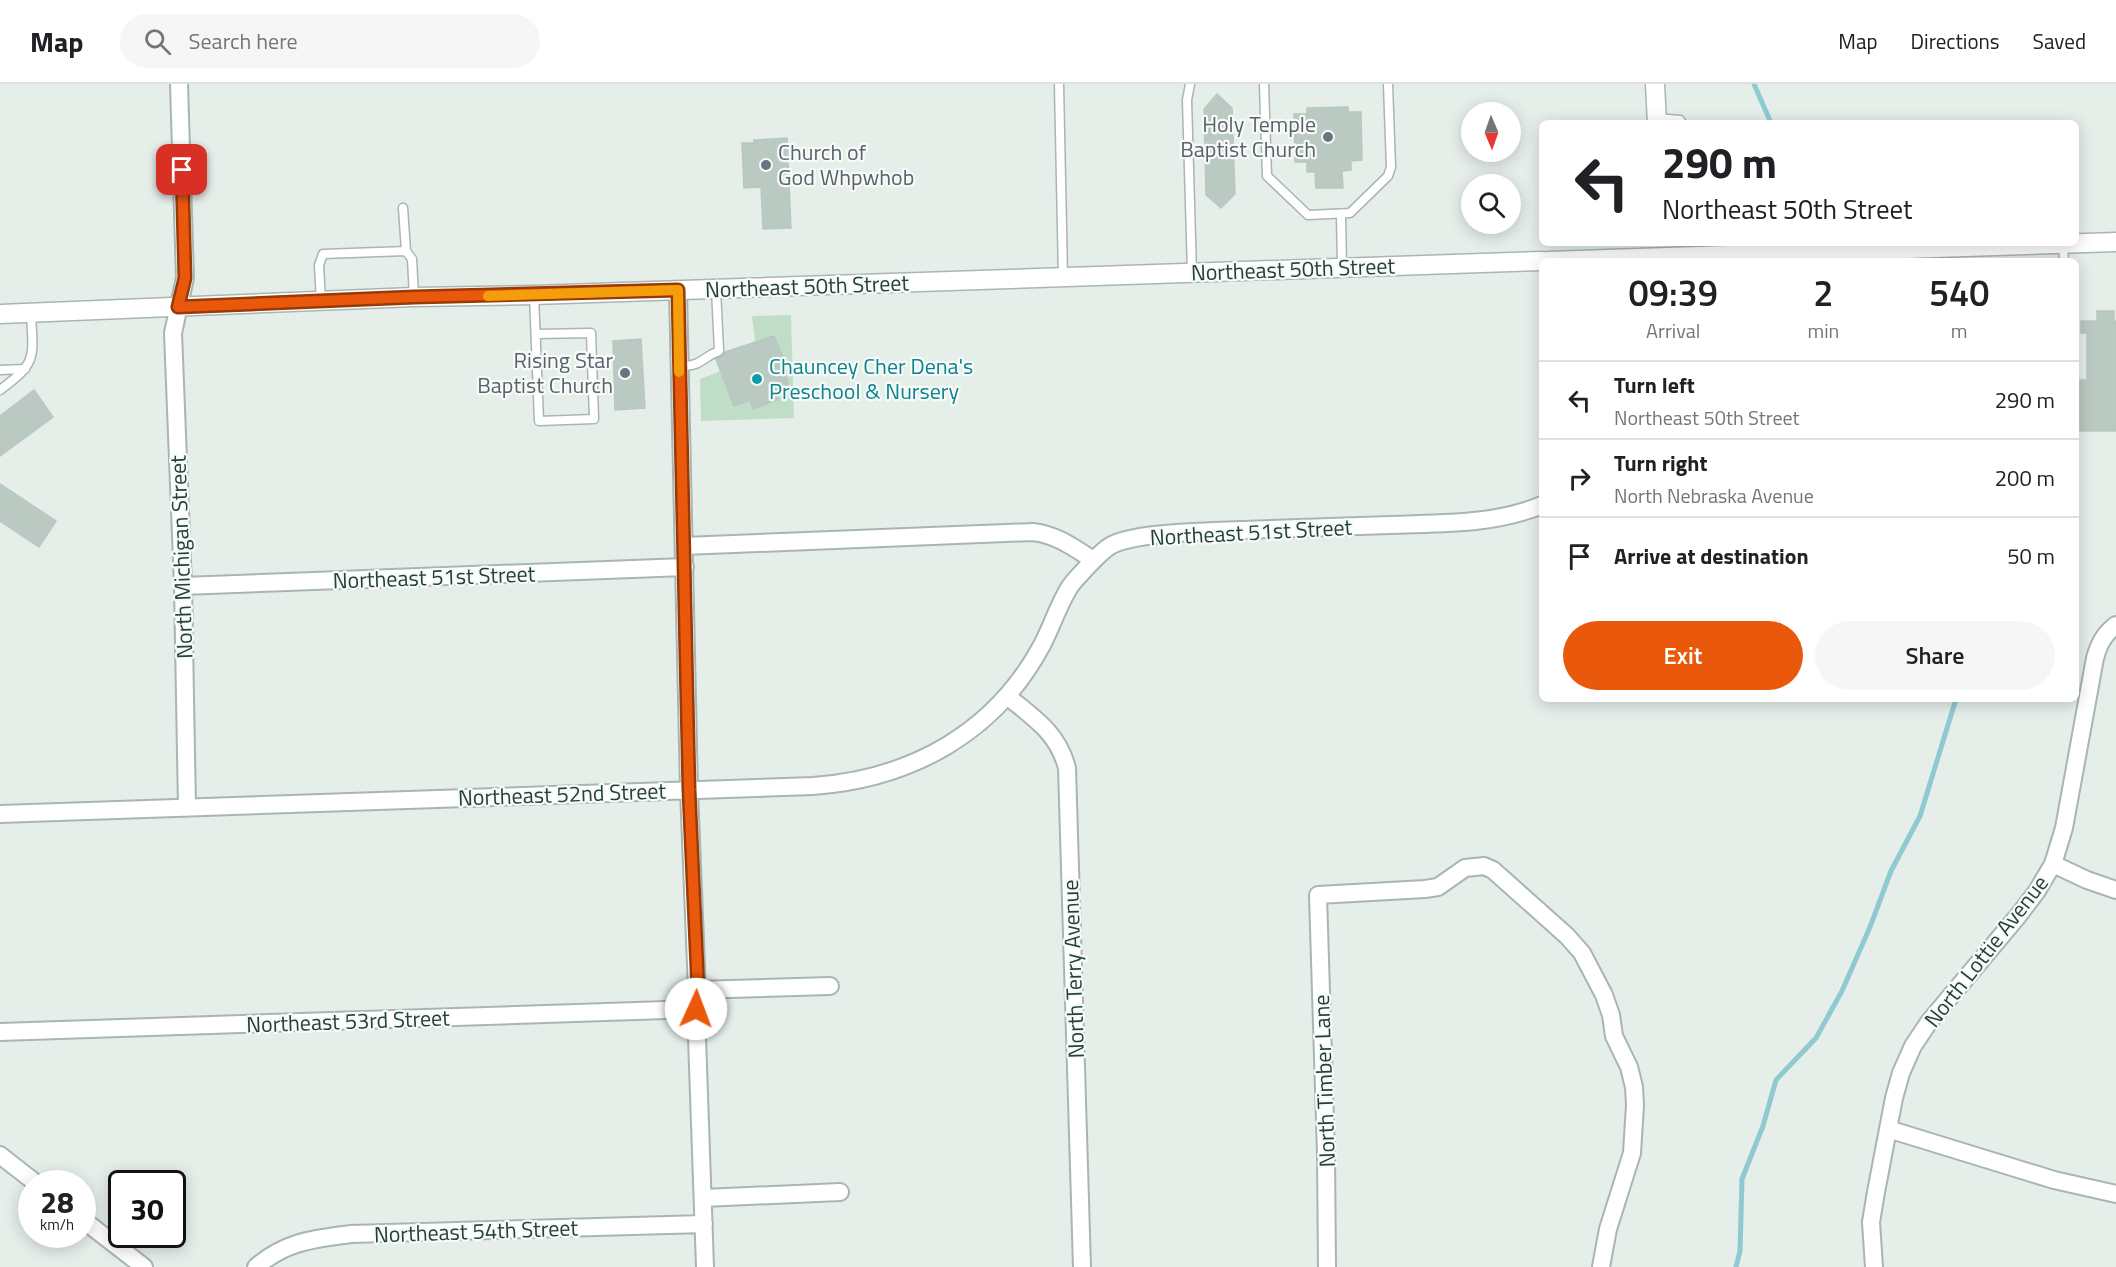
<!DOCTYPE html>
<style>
:root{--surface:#fff;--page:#f6f6f6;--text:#202124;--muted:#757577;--line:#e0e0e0;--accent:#ea580c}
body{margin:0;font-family:"Titillium Web",sans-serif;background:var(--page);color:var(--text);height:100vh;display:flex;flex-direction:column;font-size:22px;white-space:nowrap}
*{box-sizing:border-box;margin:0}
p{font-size:20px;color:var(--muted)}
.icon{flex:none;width:33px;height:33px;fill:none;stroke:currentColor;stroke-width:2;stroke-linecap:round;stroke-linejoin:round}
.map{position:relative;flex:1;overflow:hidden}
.sheet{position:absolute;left:1539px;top:174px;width:540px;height:444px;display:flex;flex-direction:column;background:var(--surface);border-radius:9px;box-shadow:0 3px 15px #0003}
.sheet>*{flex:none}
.banner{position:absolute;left:1539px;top:36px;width:540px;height:126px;border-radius:9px;box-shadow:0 3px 15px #0003;background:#fff;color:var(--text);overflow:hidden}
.needle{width:39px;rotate:178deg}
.tools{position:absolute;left:1461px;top:18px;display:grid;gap:12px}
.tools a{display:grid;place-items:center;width:60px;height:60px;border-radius:50%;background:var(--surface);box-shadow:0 3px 15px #0003;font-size:30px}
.speed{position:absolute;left:18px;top:1086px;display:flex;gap:12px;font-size:30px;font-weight:700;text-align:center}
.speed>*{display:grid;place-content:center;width:78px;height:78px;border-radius:50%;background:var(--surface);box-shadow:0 3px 15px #0003;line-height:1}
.speed small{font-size:15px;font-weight:400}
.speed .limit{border:3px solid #111;border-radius:9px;background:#fff;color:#111}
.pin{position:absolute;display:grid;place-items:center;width:51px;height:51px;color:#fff;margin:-26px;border-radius:12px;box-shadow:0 3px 9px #0006}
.me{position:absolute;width:66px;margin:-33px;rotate:2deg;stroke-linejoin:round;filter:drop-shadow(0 0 4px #0008)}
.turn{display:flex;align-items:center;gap:21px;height:126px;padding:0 24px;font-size:27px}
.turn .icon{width:78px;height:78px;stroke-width:2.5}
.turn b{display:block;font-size:42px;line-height:51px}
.eta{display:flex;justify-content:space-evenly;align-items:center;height:102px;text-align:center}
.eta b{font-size:36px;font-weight:600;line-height:42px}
.primary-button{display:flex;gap:12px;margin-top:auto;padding:12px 24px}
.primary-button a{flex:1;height:69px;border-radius:36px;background:var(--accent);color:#fff;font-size:24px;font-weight:600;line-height:69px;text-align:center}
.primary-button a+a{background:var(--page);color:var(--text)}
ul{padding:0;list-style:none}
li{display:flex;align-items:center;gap:18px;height:78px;padding:0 24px;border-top:2px solid var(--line)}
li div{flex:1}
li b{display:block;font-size:22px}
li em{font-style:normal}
header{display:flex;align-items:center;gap:36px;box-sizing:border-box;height:84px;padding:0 30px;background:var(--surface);border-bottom:2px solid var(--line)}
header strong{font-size:28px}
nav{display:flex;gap:33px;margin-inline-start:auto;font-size:21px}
.search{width:420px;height:54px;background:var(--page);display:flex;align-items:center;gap:15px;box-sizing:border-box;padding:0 21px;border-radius:33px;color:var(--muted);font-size:22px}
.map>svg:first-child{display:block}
</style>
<header>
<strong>Map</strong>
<div class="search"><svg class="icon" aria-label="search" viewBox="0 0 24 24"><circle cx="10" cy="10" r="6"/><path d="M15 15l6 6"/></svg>Search here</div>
<nav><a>Map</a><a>Directions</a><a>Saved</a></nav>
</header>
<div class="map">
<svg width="2116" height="1183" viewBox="0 0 2116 1183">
<rect width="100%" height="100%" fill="#e6eeea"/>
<path fill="#c0dec7" d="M791,231L794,334L701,337L700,295L723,286L727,303L734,322L750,316L754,325L778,315L775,307L789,302L780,276L783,274L774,252L757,259L755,257L752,232Z"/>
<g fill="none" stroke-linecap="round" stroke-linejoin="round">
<path stroke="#90cad1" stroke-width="5" d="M1754,0L1771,39
M1736,1183L1740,1167L1742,1095L1763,1042L1776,996L1816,954L1842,907L1870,843L1891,787L1920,732L1956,615"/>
</g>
<path fill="#bbc9c3" stroke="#b8c8c1" stroke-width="1.5" d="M1217,10L1232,24L1235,110L1221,124L1206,111L1204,25Z
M1348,23V28H1361L1362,76L1351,77V86L1342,87L1343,104H1316L1315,88H1307V78H1295L1294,30H1307V24Z
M787,54L791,144L763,145L761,103L744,104L742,59H754V56Z
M2097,227H2114V237H2116V347H2080V296H2087V249H2081V237H2097Z
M774,252L784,275L780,276L789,302L775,307L778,315L753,325L750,316L734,322L716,275L722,272L725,268Z
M641,255L645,324L615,326L613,257Z
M34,306L53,333L0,372V332Z
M0,400L56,437L39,463L0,437Z"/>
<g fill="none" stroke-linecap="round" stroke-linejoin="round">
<g stroke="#a8b6b1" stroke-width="11">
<path id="service" d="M1059,0L1063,193
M1190,0L1187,16L1192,189
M1264,0L1267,92L1308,131L1350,129L1388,92L1391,83L1388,0
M1657,34L1680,36L1682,39
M403,124L406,167
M1341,131L1342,183
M2063,160L2064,177
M534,211L539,337L594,335L591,249L536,250
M321,217L319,181L323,170L406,167L412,175L414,213
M679,282C704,282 700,274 719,267L716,205
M0,286L25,285
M0,306C38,278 33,274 31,229"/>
</g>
<g stroke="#a8b6b1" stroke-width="20">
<path id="minor" d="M179,0L185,194L173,249L183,502L187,724
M678,206L689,706L697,906L696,925L705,1183
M684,462L1033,448C1057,451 1073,463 1093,476
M183,502L685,483
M1007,612C1034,634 1058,649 1067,684L1082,1183
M0,730L813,702C911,695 995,649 1042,561C1052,542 1058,522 1069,504C1074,496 1081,490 1087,483C1094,476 1102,467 1110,462C1129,450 1190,448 1213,447C1272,445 1331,443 1390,441C1441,439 1494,441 1542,421
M2053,780L2087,796L2116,806
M697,906L830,902
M0,948L696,925
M1888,1045L2054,1096L2116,1110
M0,1071L37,1100
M703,1114L840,1108
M82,1135L144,1183
M256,1183C286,1157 314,1155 351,1150L704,1140
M1327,1183L1326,1070L1318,811L1425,805L1438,803L1465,784L1484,782L1493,786L1567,852L1582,869L1604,911L1611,931L1614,952L1629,983L1634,1003L1635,1021L1632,1069L1608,1145L1601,1183
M1874,1183L1871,1138L1876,1108L1894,1014L1901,989L1913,962L1929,938L2018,832L2037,807L2053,780L2064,744L2095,574C2099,560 2104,550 2116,541"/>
</g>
<g stroke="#a8b6b1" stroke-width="21">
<path id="tertiary" d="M1655,0L1657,39
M1548,177L2116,158
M0,230L414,213L534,211L1542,177"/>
</g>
<use href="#service" stroke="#fff" stroke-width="8"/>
<use href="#minor" stroke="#fff" stroke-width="16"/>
<use href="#tertiary" stroke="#fff" stroke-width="18"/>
</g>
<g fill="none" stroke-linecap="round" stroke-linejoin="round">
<g stroke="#983908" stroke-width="15">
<path id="route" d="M182,86L185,194L178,223L414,213L678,206L689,706L698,906L696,925"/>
</g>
<use href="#route" stroke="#ea580c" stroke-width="10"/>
<path stroke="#f59e0b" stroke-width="10" d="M488,212L678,206L679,288"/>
</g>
<g fill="#6b7280" stroke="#f7fbf8" stroke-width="2">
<circle cx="1328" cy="53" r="6"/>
<circle cx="766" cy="81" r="6"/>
<circle cx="625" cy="289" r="6"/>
</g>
<circle fill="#0f9aa8" stroke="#f7fbf8" stroke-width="2" cx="757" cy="295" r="6"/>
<g text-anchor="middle" stroke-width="4.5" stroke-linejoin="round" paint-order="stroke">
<g font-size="22" fill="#5b616d" stroke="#f7fbf8" text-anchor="end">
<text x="1316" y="48">Holy Temple<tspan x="1316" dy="25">Baptist Church</tspan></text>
<text x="778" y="76" text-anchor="start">Church of<tspan x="778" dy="25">God Whpwhob</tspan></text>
<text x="613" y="284">Rising Star<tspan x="613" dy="25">Baptist Church</tspan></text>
</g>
<g font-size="22" fill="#254038" stroke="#f7fbf8">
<text transform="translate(1293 185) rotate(-2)" y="8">Northeast 50th Street</text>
<text transform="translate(807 202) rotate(-2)" y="8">Northeast 50th Street</text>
<text transform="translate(1251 448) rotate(-3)" y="8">Northeast 51st Street</text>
<text transform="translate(181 473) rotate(-92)" y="8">North Michigan Street</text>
<text transform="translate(434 493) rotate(-2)" y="8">Northeast 51st Street</text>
<text transform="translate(562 710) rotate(-2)" y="8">Northeast 52nd Street</text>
<text transform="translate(1986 867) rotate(-52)" y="8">North Lottie Avenue</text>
<text transform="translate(1073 885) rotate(-92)" y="8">North Terry Avenue</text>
<text transform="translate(348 937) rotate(-2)" y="8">Northeast 53rd Street</text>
<text transform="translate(1324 997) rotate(-92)" y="8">North Timber Lane</text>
<text transform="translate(476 1147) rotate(-2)" y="8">Northeast 54th Street</text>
</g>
<g font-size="22" fill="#0d838f" stroke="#f7fbf8" text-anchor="start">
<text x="769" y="290">Chauncey Cher Dena's<tspan x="769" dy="25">Preschool &amp; Nursery</tspan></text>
</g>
</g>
</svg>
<div class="tools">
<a><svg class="needle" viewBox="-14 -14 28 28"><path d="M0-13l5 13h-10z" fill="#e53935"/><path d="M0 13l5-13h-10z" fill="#757577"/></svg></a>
<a><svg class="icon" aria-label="search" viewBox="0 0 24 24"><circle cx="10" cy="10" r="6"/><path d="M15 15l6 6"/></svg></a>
</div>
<div class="speed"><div>28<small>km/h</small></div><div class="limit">30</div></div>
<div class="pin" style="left:182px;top:86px;background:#d93025"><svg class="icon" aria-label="arrive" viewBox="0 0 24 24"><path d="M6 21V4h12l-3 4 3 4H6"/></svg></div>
<svg class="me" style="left:696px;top:925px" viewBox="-20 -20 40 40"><circle r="19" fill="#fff"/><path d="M0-13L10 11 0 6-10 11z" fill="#ea580c"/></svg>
<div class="banner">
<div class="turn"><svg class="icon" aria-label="left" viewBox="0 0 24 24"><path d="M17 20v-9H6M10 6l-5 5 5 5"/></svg><div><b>290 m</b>Northeast 50th Street</div></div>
</div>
<section class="sheet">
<div class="eta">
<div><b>09:39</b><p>Arrival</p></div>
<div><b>2</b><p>min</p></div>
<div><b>540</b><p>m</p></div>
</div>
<ul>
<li><svg class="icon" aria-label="left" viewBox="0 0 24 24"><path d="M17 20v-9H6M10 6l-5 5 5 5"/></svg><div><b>Turn left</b><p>Northeast 50th Street</p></div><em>290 m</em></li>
<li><svg class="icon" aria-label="right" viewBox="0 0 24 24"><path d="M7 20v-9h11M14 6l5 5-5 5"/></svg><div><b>Turn right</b><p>North Nebraska Avenue</p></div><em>200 m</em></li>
<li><svg class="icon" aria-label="arrive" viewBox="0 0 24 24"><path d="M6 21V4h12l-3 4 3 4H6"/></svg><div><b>Arrive at destination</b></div><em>50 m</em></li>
</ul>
<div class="primary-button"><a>Exit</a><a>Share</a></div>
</section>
</div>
